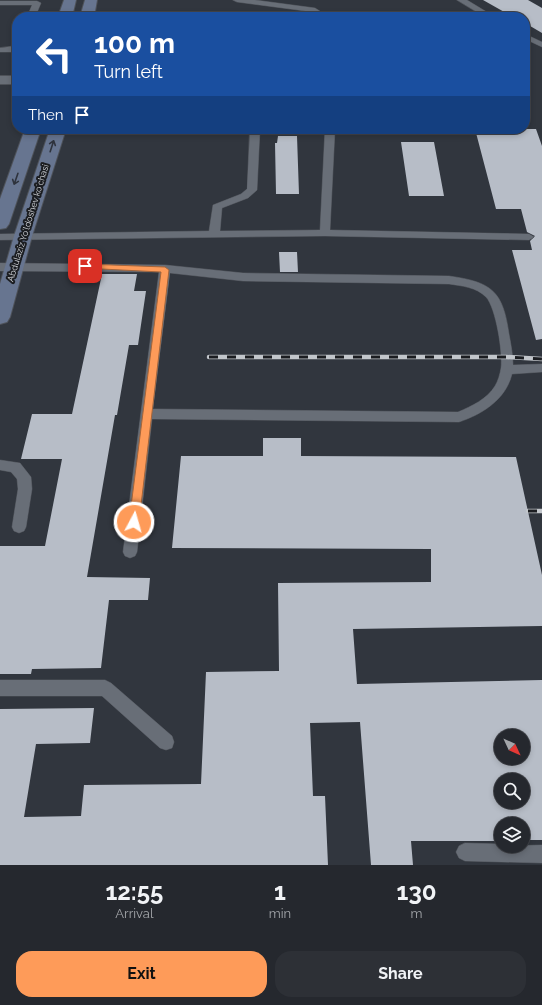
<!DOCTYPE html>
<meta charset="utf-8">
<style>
:root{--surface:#25282e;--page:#2d3036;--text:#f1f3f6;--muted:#a3a6aa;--line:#42444a;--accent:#fe9b59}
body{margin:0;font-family:Raleway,sans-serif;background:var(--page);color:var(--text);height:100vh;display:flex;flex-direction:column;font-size:15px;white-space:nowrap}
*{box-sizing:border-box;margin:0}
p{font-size:13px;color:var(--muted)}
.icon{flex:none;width:22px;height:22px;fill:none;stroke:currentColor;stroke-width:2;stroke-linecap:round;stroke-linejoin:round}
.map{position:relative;height:865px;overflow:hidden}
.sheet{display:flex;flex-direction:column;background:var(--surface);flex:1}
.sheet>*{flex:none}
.top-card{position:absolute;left:12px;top:12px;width:518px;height:122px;border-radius:16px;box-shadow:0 2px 6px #0003,0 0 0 1px var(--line);background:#1a4fa0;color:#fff;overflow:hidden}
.needle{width:26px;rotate:134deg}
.fabs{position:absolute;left:494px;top:729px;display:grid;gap:8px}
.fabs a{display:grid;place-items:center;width:36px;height:36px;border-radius:50%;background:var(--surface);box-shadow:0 2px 6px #0003,0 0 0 1px var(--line);font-size:20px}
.pin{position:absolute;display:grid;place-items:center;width:34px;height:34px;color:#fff;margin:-17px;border-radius:8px;box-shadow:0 2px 6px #0006}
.me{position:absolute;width:44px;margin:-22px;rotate:6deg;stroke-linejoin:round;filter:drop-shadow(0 0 3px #0008)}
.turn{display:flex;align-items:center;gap:14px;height:84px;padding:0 16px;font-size:18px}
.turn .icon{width:52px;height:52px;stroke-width:2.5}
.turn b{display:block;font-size:28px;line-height:34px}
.then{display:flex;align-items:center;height:38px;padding:0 16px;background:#0003;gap:8px;font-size:15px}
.eta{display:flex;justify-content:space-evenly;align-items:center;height:68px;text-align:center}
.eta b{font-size:24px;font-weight:700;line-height:28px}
.action{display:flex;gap:8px;margin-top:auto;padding:8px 16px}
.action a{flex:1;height:46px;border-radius:16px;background:var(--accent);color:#111;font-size:16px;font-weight:700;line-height:46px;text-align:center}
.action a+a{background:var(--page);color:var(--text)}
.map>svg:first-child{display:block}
</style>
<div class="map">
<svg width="542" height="865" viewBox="0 0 542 865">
<rect width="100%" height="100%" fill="#31363e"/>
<path fill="#b7bdc7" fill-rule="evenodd" d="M483,0H528L542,8V33L525,23V17H513Z
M475,129H536L542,146V339L536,340L512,250H532L530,241L535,236L527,232L521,209H496Z
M278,136H297L299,194H276L275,143H277Z
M401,142H434L444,196H409Z
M279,252H297L298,272H280Z
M102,274H137L134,291H146L138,345H129L117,415H115L87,577L150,578L148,600H109L101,668L32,669L31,674H0V546H45L62,459H21L32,414H72Z
M263,438H301V456L516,457L542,575V626L353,629L357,684L542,680V840H523V824H501V841H411L413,865H371L360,722L310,723L313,796H325L328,865H0V709L94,708L90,743L36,744L24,817L81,816L84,785L201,784L206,672L279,671L278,583L431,582V549L172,548L181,456H263ZM501,736H523V758H501ZM501,780H523V802H501Z"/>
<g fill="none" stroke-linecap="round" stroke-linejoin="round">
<g stroke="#4e5259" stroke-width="1">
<path id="service" d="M233,0H255L315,8L329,17H320L313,12L237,2Z
M457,0H467L495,17H485Z
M0,1H37L41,3L36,15L66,14L70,16L27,17L32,5H0Z
M525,34L542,42V47L525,39Z
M14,46H17V52H0V48Z
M250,129H260L257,190L248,198L222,208L220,231L320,230L325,129H335L330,230L529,234L534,237L529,240L325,236L0,240V234L209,231L213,205L241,194L247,189Z
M0,263L165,265L243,273L449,276C492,282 503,291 509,334C511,345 513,355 513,365L542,364V372L512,374C506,399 483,414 459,422L152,419L137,552L135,556L130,558L125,556L123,552L159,272L0,271ZM170,273L243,281L449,284C462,286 476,287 486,297C496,308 503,353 501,368C500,374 498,381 495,386C487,399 472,406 458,412L153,409Z
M0,460L20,463L31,477L32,489L26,527L24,531L19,533L14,531L12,527L18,489L17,479L11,472L0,470Z
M0,680H105L111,683L172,736L174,742L172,748L166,750L160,748L102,696H0Z
M465,843L501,844V846L542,845V863L465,861L459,858L456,852L459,846Z"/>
</g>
<g stroke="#4e5259" stroke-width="2">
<path id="minor" d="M0,76H17V84H0Z"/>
</g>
<g stroke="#4e5259" stroke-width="2">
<path id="secondary" d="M64,0H76L72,17H58Z
M85,0H97L94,17H80Z
M25,129H41L9,224L6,228L0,229V199Z
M50,129H66L32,236L10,317L7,322L0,324V284L14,236Z"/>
</g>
<use href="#service" fill="#686e77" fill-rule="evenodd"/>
<use href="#minor" fill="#686e77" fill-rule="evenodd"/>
<use href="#secondary" fill="#677590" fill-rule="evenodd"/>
<g stroke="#c2c6cb" stroke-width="4.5">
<path id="rail" d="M209,357H506L542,359
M528,511H542"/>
</g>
<use href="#rail" stroke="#1b1d21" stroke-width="3" stroke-dasharray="9" stroke-linecap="butt"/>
</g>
<defs><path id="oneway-shaft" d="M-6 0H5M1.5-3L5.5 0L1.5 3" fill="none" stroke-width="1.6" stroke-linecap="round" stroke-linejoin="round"/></defs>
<g stroke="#2e333d">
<use href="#oneway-shaft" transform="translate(52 146) rotate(-72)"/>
<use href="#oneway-shaft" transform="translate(16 179) rotate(109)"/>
</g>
<path fill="#fe9b59" stroke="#a5653a" d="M85,264L165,267L169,270L139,522L137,525L134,526L130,525L129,522L161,272L82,268V265Z"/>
<g text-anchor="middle" stroke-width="4" stroke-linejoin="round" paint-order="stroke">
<g font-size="9" fill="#d8dbe0" stroke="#1b1d21">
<text transform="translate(28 223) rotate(-73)" y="3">Abdulaziz Yoʻldoshev koʻchasi</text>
</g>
</g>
</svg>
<div class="fabs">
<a><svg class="needle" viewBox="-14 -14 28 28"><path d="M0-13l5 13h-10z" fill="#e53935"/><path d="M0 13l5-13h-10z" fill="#a3a6aa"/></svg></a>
<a><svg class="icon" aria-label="search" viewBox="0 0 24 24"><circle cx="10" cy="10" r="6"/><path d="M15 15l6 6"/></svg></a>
<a><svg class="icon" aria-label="layers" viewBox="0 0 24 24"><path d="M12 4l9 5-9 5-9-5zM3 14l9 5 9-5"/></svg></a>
</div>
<div class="pin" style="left:85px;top:266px;background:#d93025"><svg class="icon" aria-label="arrive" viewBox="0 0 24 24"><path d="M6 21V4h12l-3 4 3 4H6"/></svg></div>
<svg class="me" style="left:134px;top:522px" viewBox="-20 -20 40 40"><circle r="17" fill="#fe9b59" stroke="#fff" stroke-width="3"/><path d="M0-11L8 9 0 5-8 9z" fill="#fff"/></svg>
<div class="top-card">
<div class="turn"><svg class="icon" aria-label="left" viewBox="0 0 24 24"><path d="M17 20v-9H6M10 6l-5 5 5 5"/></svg><div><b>100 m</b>Turn left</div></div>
<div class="then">Then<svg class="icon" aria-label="arrive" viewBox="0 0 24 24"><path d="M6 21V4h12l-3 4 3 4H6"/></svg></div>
</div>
</div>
<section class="sheet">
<div class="eta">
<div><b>12:55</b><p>Arrival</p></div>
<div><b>1</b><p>min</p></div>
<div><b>130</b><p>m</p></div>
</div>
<div class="action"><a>Exit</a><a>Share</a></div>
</section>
